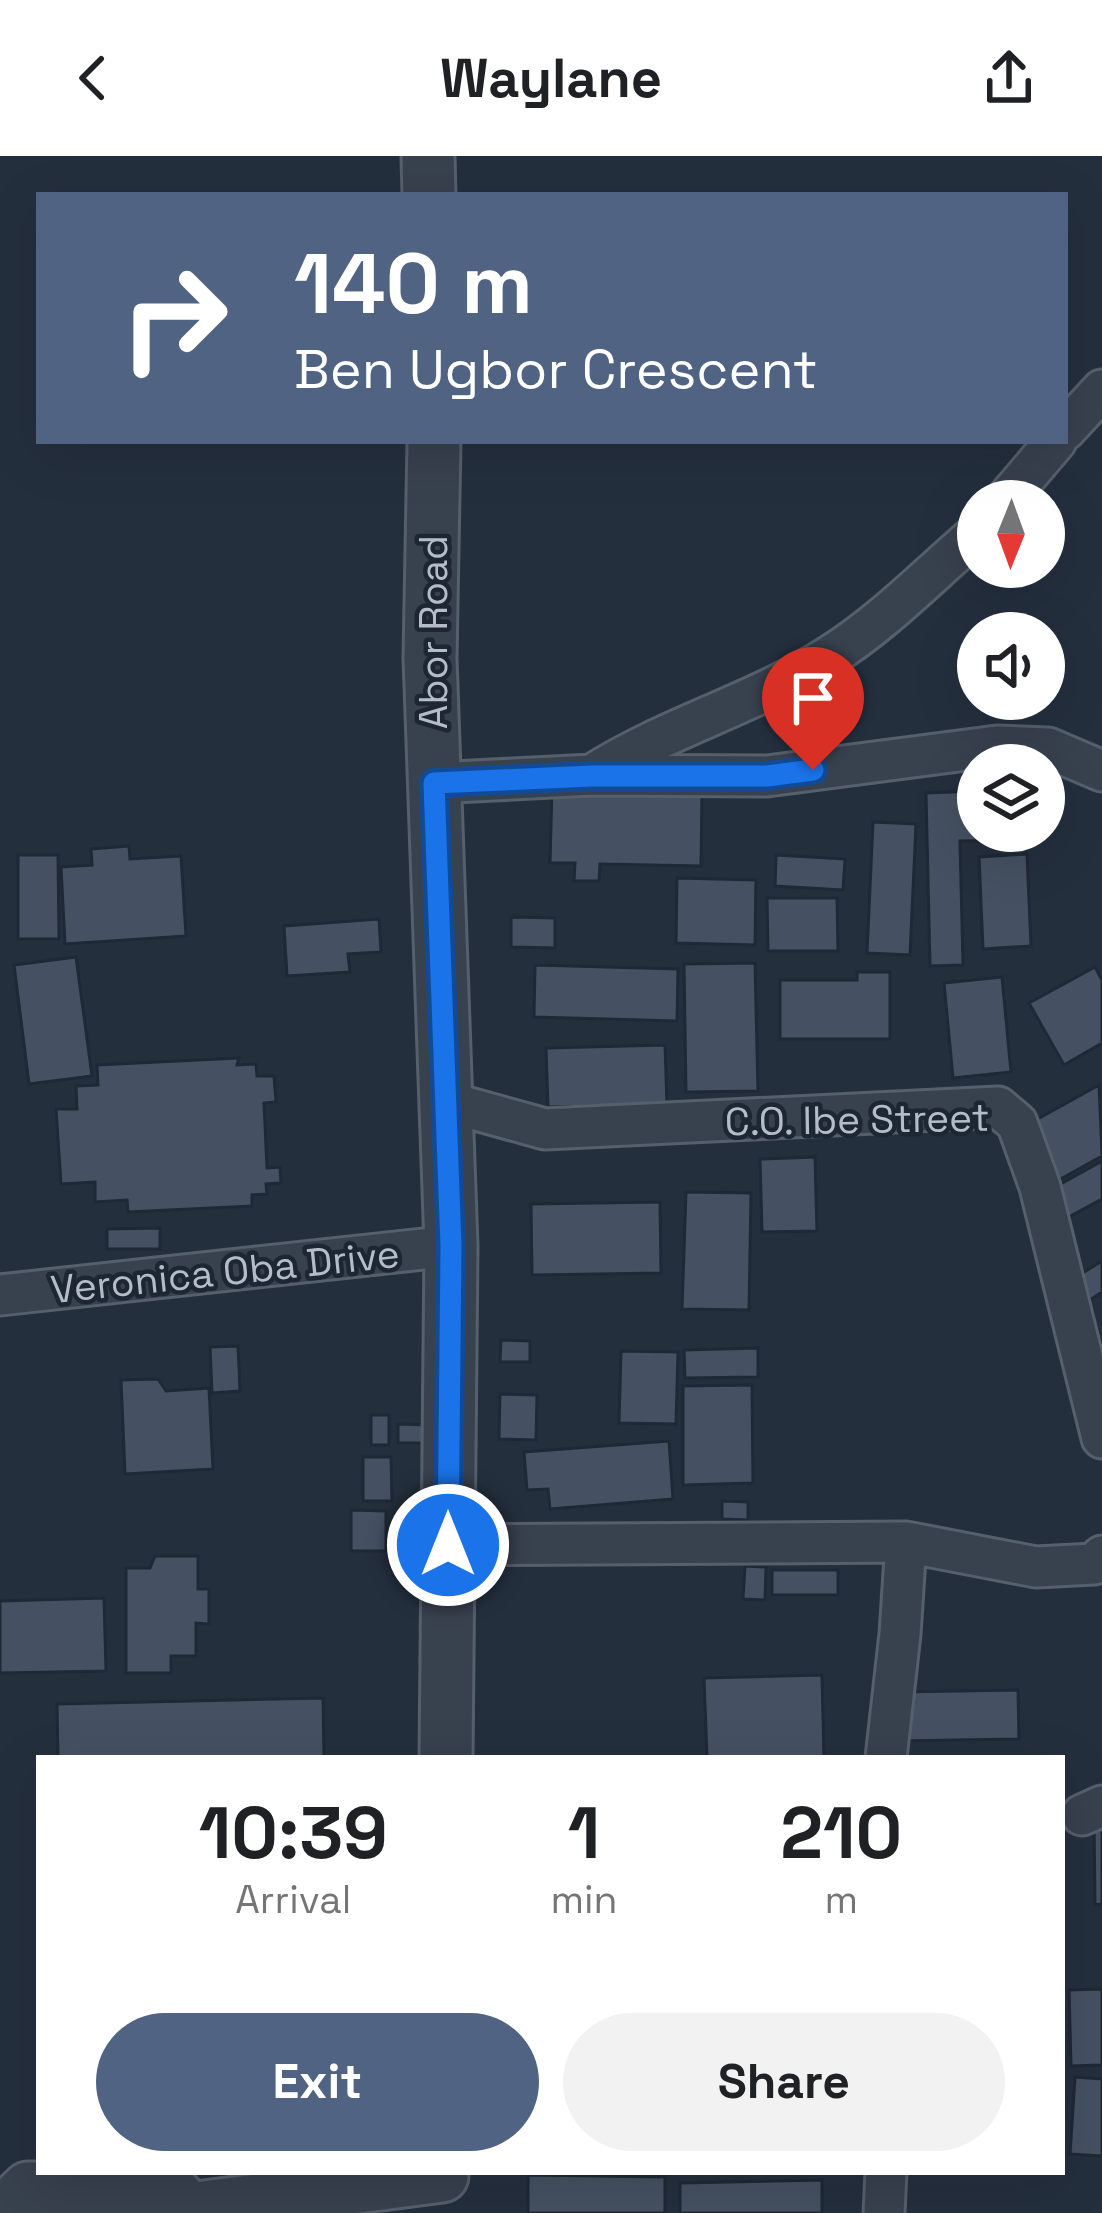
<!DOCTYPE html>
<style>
:root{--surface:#fff;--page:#f2f2f2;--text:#202124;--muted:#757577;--accent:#506383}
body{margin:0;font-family:"Space Grotesk",sans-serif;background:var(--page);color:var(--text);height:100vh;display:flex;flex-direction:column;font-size:45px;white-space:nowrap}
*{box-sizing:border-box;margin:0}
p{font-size:39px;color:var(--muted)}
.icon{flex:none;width:66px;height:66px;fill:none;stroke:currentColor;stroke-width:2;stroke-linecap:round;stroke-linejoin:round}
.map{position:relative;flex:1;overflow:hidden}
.sheet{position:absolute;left:36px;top:1599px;width:1029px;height:420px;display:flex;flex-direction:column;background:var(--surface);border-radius:0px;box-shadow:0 12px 48px #0002}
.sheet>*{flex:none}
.banner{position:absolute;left:36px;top:36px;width:1032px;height:252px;border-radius:0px;box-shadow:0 12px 48px #0002;background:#506383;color:#fff;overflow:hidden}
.needle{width:78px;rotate:181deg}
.fabs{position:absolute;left:957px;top:324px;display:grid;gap:24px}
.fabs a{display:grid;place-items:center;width:108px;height:108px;border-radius:50%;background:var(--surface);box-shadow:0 12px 48px #0002;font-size:60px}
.pin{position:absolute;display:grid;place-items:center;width:102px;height:102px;color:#fff;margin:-123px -51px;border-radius:50% 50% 50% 0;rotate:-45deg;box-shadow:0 0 12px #0007}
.pin .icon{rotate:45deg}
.me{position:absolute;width:132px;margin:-66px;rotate:0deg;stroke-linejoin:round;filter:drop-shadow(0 0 9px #0008)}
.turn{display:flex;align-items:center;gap:42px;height:252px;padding:0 60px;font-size:54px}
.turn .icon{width:156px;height:156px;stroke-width:2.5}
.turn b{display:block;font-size:84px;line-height:102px}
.eta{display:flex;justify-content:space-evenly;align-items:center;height:204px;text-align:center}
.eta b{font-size:72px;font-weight:800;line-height:84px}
.button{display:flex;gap:24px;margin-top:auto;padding:24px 60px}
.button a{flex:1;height:138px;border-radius:72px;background:var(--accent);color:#fff;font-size:48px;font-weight:800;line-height:138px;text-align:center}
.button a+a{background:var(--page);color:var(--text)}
header{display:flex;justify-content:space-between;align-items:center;height:156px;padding:0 60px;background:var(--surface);font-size:54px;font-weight:800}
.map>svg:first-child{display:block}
</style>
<header><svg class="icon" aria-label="back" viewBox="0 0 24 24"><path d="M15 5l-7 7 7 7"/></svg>Waylane<svg class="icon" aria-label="share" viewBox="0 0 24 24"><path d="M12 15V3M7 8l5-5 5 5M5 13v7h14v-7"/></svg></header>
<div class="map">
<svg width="1102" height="2057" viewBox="0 0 1102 2057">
<rect width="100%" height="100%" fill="#242f3e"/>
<path fill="#455162" stroke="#1f2835" stroke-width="3" d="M552,631L702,635L701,710L600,708L599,725H574L575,707H550Z
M978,635V675H1018V684L960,685L963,809L930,810L926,637Z
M873,666L916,668L910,799L867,797Z
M129,690L130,703L181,700L186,780L65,788L61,711L92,709L91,693Z
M1027,698L1031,790L983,793L979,701Z
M18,699H58L59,783H18Z
M776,699L845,703L843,734L775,730Z
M677,722L756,724L755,789L676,787Z
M767,742H837L838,795H768Z
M511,761L555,762V792L511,791Z
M379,763L381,796L348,798L350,816L287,820L284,770Z
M76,801L92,920L29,928L14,809Z
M755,807L758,935L686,936L684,808Z
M535,809L678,813L677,865L534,861Z
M1095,811L1102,824V887L1064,909L1029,847Z
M857,816H890V883H780V824H857Z
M1002,821L1011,916L953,922L944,827Z
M665,889L667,949L548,951L546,892Z
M239,902L237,909L256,908L257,920H274L276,946L264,947L267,1012L280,1011L281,1027L266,1028L267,1038L252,1039V1050L128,1056L127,1044L95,1046V1026L61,1028L56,953H77L76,930L98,929L97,909Z
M1099,929L1102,1000L1057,1025L1025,970Z
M815,1001L817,1075L762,1076L760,1003Z
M1102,1005V1043L1063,1064L1048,1035Z
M686,1036L751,1037L749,1154L682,1153Z
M660,1046L661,1117L532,1119L531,1048Z
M160,1072V1093H107V1073Z
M1102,1105V1136L1090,1144L1076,1121Z
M501,1184L530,1185V1206H500Z
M238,1190L240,1235L212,1237L210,1191Z
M758,1192V1221L685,1222L684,1194Z
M621,1195L678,1196L676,1268L619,1267Z
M158,1223L166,1235L209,1232L213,1313L125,1318L121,1224Z
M752,1229L753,1327L683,1329V1230Z
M500,1238L537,1239L536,1284L499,1283Z
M371,1259H389V1289H371Z
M398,1268L430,1269L429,1287H398Z
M669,1285L673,1343L550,1353L548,1333L527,1334L524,1296Z
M363,1301H391L392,1345H363Z
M722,1345L748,1346V1364L722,1363Z
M351,1354L386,1355V1395H351Z
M155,1400H198V1433H209V1468L196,1467V1500H171V1517H126V1412H150Z
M745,1410L766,1411L765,1444L743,1443Z
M772,1414H838V1439H772Z
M104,1442L106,1515L0,1517V1445Z
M822,1519L824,1602H707L704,1522Z
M1018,1534L1019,1583L897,1585L896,1536Z
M323,1542L324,1602H58L57,1548Z
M1094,1664H1102V1748L1095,1749Z
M1102,1833V1909L1071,1910L1069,1834Z
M1075,1921L1102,1923V2000L1070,1998Z
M528,2019L665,2021V2057H528Z
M822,2024V2057H680V2027Z"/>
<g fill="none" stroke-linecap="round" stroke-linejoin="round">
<g stroke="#565f6c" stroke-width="45">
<path id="minor" d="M1065,274L1102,234
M1005,345L1056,285
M592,619C667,571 755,548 830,500C883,467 930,418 978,377
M434,627L592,619L767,620L997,590L1048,592L1102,615
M444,945L545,973L998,951L1017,967L1040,1031L1102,1282
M0,1139L451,1090
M448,1389L906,1386
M886,1602L900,1478L906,1386L1036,1411L1094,1408L1102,1400
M1082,1659L1102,1650
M884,2057L886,2016"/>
</g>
<g stroke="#565f6c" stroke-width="57">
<path id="tertiary" d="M428,0L429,39
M434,285L430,502L451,1090L446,1602
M2,2057L28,2032H170L189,2053L442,2020"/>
</g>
<use href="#minor" stroke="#38414e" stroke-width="39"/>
<use href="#tertiary" stroke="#38414e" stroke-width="51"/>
</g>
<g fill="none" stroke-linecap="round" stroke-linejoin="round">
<g stroke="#114b97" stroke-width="30">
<path id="route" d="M448,1389L451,1090L434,627L592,620H767L813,614"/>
</g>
<use href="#route" stroke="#1a73e8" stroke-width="21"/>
</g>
<g text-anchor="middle" stroke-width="9" stroke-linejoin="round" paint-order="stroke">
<g font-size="39" fill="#b4bcc9" stroke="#1d2633">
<text transform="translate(433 476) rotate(-90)" y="14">Abor Road</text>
<text transform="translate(857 963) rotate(-1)" y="14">C.O. Ibe Street</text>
<text transform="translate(225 1115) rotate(-6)" y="14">Veronica Oba Drive</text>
</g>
</g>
</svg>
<div class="fabs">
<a><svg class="needle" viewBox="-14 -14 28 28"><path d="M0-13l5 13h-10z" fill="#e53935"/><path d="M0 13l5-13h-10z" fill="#757577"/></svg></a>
<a><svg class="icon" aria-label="sound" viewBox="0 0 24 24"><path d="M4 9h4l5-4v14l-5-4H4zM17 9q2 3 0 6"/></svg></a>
<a><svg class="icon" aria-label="layers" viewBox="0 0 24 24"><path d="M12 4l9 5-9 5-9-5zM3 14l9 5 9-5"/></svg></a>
</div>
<div class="pin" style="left:813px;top:614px;background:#d93025"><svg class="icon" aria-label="arrive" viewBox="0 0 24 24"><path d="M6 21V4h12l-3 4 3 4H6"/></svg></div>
<svg class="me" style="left:448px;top:1389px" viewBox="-20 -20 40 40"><circle r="17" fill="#1a73e8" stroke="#fff" stroke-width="3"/><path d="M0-11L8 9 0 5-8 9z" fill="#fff"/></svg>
<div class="banner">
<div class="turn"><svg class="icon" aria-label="right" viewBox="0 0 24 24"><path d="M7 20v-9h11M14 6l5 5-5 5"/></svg><div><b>140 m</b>Ben Ugbor Crescent</div></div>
</div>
<section class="sheet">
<div class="eta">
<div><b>10:39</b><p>Arrival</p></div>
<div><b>1</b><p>min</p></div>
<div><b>210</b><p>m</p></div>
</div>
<div class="button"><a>Exit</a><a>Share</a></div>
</section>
</div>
